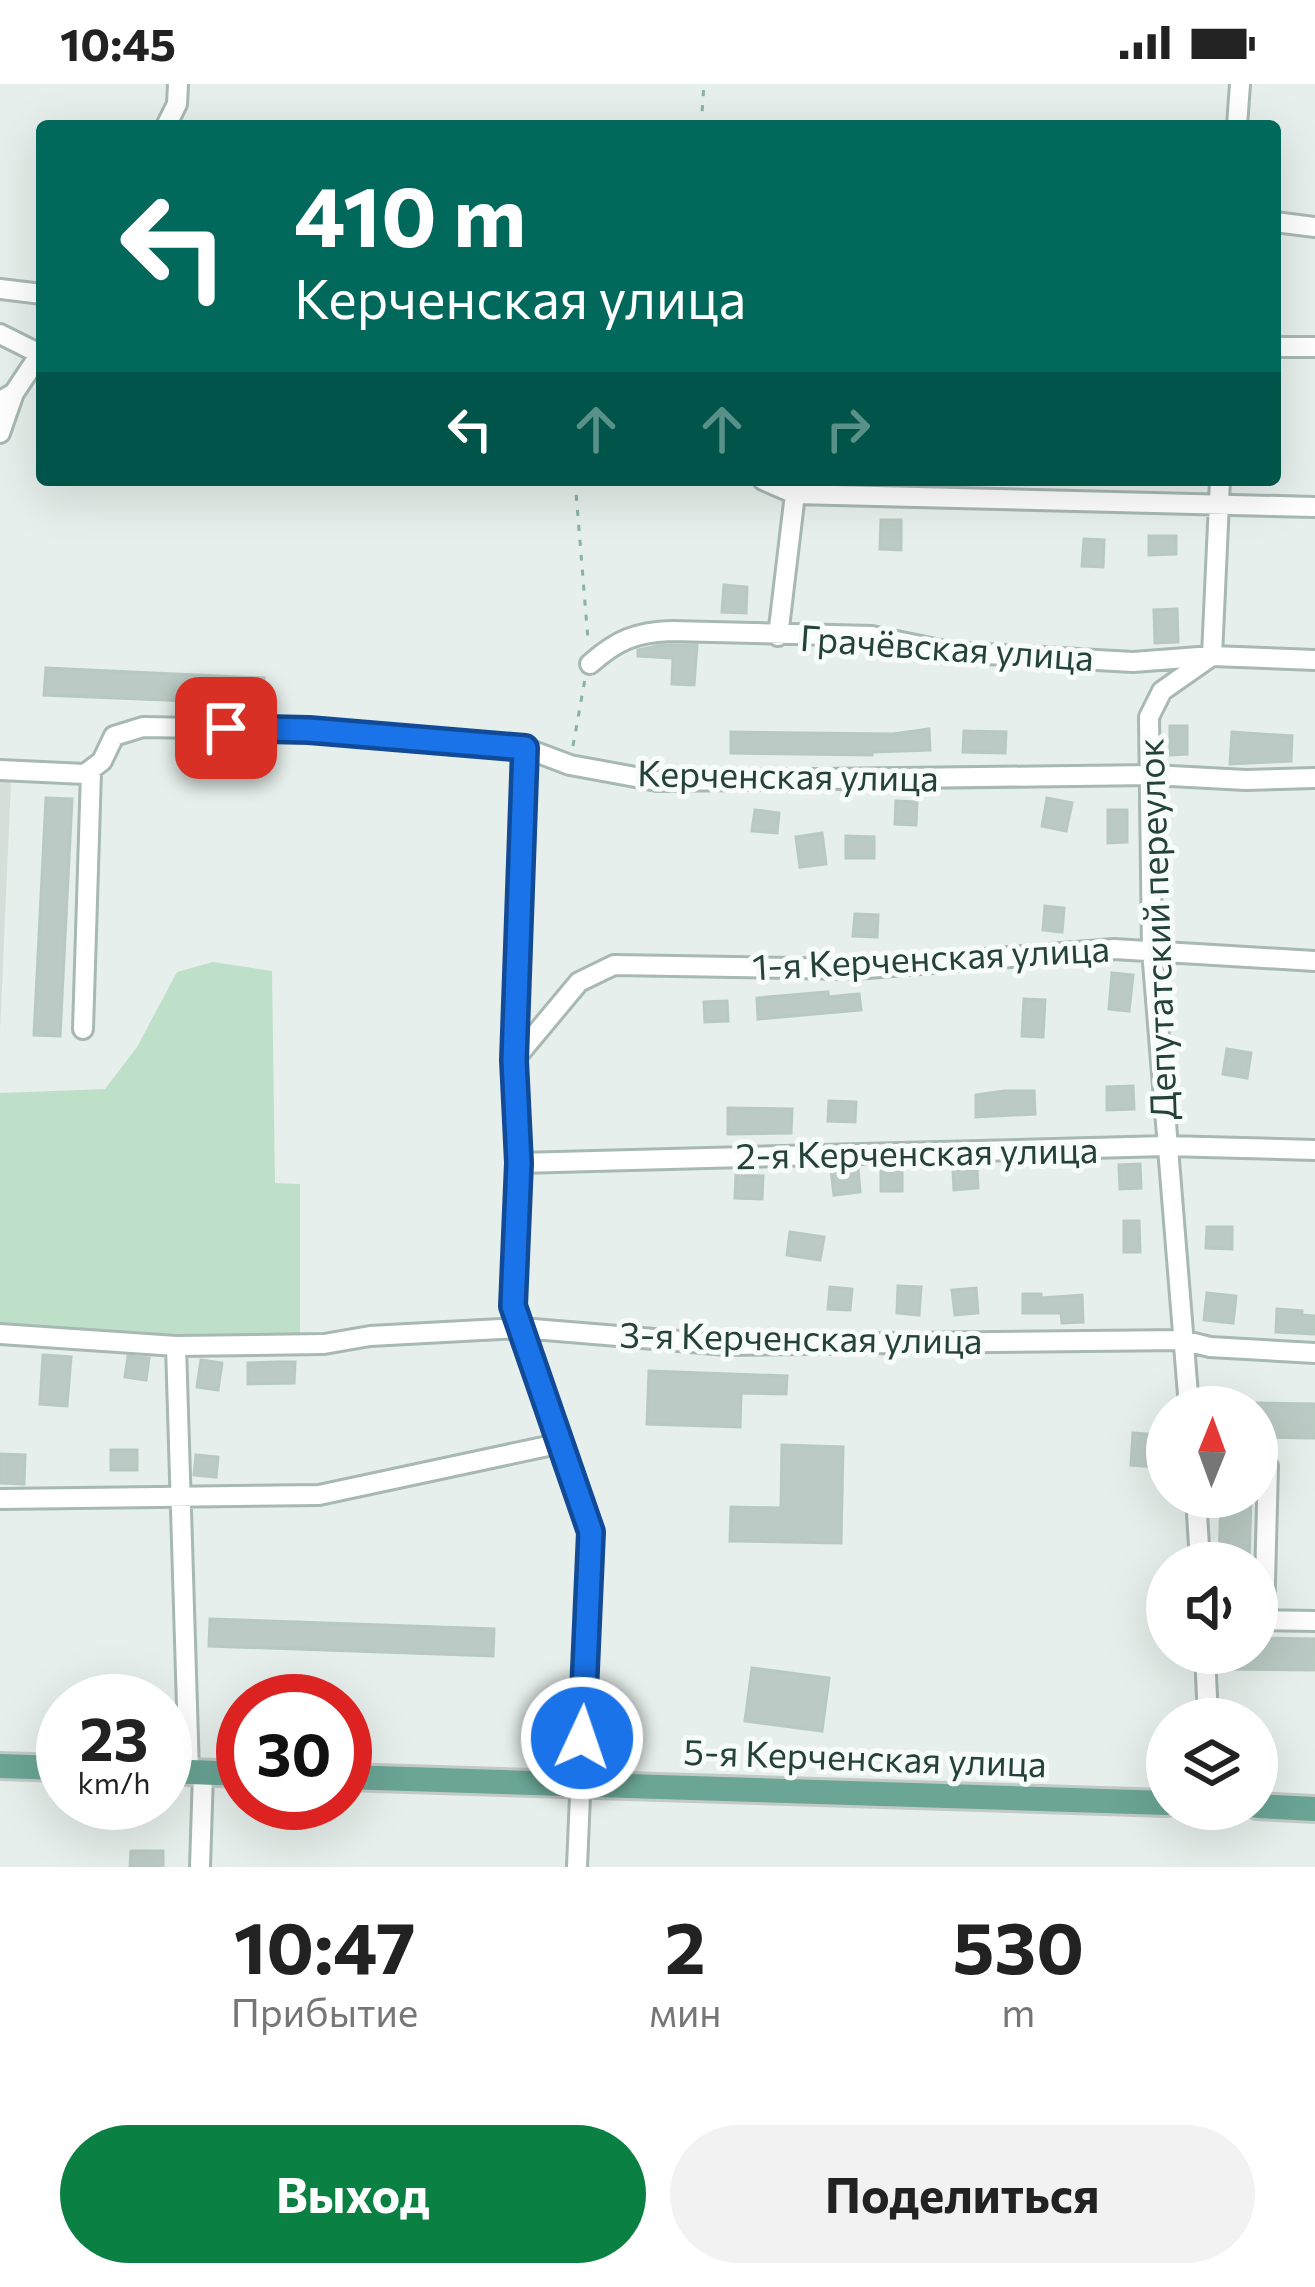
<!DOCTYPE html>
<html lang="ru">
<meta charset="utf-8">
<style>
:root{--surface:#fff;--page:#f2f2f2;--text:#222;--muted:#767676;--accent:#0b8043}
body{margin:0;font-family:Commissioner,sans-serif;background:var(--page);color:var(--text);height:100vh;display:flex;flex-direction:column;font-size:45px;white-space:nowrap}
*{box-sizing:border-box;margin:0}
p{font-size:39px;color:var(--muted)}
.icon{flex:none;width:66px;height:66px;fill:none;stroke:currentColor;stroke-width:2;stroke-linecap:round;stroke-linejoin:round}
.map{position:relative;height:1783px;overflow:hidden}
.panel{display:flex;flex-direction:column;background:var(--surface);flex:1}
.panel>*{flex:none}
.banner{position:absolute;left:36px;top:36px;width:1245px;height:366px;border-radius:12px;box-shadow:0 12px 48px #0002;background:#00695c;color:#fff;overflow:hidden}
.needle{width:78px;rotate:1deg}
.buttons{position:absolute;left:1146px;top:1302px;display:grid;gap:24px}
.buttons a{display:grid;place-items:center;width:132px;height:132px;border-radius:50%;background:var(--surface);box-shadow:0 12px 48px #0002;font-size:60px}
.speed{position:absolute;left:36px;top:1590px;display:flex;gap:24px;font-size:60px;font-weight:700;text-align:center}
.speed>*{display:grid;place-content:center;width:156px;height:156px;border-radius:50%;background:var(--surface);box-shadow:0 12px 48px #0002;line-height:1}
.speed small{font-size:30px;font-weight:400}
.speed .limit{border:18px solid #d22;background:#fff;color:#111}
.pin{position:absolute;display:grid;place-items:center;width:102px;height:102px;color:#fff;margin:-51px;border-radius:24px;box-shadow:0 6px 18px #0006}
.me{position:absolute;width:132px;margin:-66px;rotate:3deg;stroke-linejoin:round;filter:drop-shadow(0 0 9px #0008)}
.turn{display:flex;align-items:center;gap:42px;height:252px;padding:0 60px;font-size:54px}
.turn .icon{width:156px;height:156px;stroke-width:2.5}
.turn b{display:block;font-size:84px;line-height:102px}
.lanes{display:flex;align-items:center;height:114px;padding:0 60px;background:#0003;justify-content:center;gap:60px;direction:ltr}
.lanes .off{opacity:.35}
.eta{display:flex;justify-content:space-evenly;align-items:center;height:204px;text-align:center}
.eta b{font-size:72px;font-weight:700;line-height:84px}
.button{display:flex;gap:24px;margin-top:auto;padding:24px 60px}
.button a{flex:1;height:138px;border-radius:72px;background:var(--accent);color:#fff;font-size:48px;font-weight:700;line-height:138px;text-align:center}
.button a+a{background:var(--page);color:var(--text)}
.status{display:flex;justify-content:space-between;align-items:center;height:84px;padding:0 60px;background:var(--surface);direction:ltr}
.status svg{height:33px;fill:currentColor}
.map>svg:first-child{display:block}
</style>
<div class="status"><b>10:45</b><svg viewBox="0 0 49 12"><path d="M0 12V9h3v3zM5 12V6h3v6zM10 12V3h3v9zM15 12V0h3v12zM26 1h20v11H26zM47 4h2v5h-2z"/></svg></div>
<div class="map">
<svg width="1315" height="1783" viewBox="0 0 1315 1783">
<rect width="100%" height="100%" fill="#e6efeb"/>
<path fill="#d4dfda" d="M0,696L11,697L0,949Z"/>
<path fill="#bfe0c8" d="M213,878L272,887L275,1099L300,1100V1256L0,1245V1009L105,1005L137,963L177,888Z"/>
<path fill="#bbcac4" stroke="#b8c9c2" stroke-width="3" d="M881,436H901V466L880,465Z
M1149,452H1176V470L1149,471Z
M1084,455L1104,456L1103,483L1082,482Z
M724,501L747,503L746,529L722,528Z
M1177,525L1178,558L1155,559L1154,526Z
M661,561H697L694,601L672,600L673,574L638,572V566Z
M46,584L264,594L263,620L44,611Z
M1170,642H1187V670L1170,671Z
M929,645L930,666L872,668V671L731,669V648L893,650Z
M964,647L1006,648L1005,669L963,668Z
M1232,648L1292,652L1291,677L1230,680Z
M46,714L72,715L60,952L34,951Z
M1047,714L1072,719L1066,747L1042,742Z
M896,717L917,718L916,741L895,740Z
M755,726L779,729L777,749L752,747Z
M1108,726H1127V758L1108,759Z
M822,749L826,780L800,783L796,753Z
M846,752L874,753V774H846Z
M1045,822L1064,824L1062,848L1043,846Z
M855,830L878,831L877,853L853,852Z
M1112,889L1133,891L1129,927L1109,925Z
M828,908V913L859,910L861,926L758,935L757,914Z
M1024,915L1045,916L1043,953L1022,952Z
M727,917L728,937L705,938L704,918Z
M1227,965L1251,969L1247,994L1223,990Z
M1133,1002L1134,1025L1107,1026V1003Z
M1004,1007H1034L1035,1030L976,1033V1011Z
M829,1017L856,1018L855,1038L828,1037Z
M728,1024L792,1025L791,1049L728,1050Z
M1140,1080L1141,1104L1120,1105L1119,1081Z
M881,1083H902V1107H881Z
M858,1084L860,1108L834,1111L831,1086Z
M977,1085L978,1104L954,1106L953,1086Z
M736,1091L763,1092L762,1115L735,1114Z
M1124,1137H1139L1140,1168H1124Z
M1207,1143H1232V1165L1206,1164Z
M790,1148L824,1153L820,1176L787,1171Z
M898,1202L921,1203L919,1231L897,1229Z
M830,1203L852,1205L850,1226L828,1225Z
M976,1204L978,1229L955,1231L952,1206Z
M1207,1209L1236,1212L1233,1239L1204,1236Z
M1023,1210H1041V1214L1082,1211L1083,1238L1062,1239L1061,1229H1023Z
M1277,1225L1302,1227V1231L1315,1232V1250L1276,1248Z
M43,1271L71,1273L67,1322L40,1320Z
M128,1272L149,1274L146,1296L125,1293Z
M201,1276L222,1279L218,1306L197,1303Z
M279,1278H295L294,1299L248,1300V1279Z
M649,1287L787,1292L786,1310L741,1309L740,1343L647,1340Z
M1257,1319L1315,1320V1354L1257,1353Z
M1133,1349L1159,1351L1157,1383L1131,1381Z
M782,1361L843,1363L841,1459L730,1457L731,1423L781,1424Z
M111,1366H137V1386H111Z
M0,1370L25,1371L24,1400L0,1399Z
M196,1371L218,1373L216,1393L194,1391Z
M1221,1413H1251L1249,1479H1219Z
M210,1535L494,1545L493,1572L209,1562Z
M1257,1554L1315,1555V1586L1220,1585L1221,1569H1257Z
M752,1584L829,1594L822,1647L745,1637Z
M131,1767H163V1783H130Z"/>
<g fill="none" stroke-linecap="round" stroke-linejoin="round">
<g stroke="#a8b8b2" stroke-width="24">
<path id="minor" d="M166,42L177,20L178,0
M1237,42L1240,0
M1275,138L1315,143
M0,205L42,210
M0,250L42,271
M1275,263H1315
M0,317L14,309L42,267
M0,349L14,309
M763,396L795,410L778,552
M795,410L1315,423
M590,580C617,556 636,548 672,547L872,552L950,568L1133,578L1212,572L1315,576
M525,664L514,976L519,1079L513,1222L591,1448L577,1783
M0,686L85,690L102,677L114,652L143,643L309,646L525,664L570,681L657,697L1152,691L1246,696L1315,694
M83,945L91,688
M514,976L579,898L614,881L854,885L1114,865L1315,877
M519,1079L1166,1062L1315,1066
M0,1250L176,1262L324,1260L370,1252L521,1244L727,1261L1182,1256L1210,1263L1315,1269
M176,1262L189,1688
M1189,1323L1152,866L1149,633L1162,607L1212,572L1220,396
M1196,1413L1200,1479
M0,1415L319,1411L562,1359
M1257,1536L1315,1537
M1264,1536L1268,1382
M1205,1569L1208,1635
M200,1783L203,1689"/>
</g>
<g stroke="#c2cac8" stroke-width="30">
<path id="major" d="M0,1682L63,1684
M165,1687L243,1690
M345,1693L1167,1719
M1257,1722L1315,1725"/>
</g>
<path stroke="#86b3a5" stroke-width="3" stroke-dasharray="6 9" stroke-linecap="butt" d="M701,42L704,0
M575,396L588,556
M573,662L585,595"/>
<use href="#minor" stroke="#fff" stroke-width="18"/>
<use href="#major" stroke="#6aa596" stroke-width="24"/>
</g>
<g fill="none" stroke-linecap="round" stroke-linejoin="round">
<g stroke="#114b97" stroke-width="30">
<path id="route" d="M226,644L309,646L525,664L514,976L519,1079L513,1222L591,1448L582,1654"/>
</g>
<use href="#route" stroke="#1a73e8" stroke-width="21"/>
</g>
<g text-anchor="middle" stroke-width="10" stroke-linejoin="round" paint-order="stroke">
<g font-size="36" fill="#24423a" stroke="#f7fbf9">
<text transform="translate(947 564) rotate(4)" y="13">Грачёвская улица</text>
<text transform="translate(788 692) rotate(1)" y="13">Керченская улица</text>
<text transform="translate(1157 845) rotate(-92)" y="13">Депутатский переулок</text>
<text transform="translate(931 874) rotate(-3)" y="13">1-я Керченская улица</text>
<text transform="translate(917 1069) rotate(-1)" y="13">2-я Керченская улица</text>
<text transform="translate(801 1254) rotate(1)" y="13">3-я Керченская улица</text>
<text transform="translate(865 1674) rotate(2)" y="13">5-я Керченская улица</text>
</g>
</g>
</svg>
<div class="buttons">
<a><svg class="needle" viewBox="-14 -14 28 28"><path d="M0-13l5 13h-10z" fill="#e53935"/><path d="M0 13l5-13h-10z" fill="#767676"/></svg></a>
<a><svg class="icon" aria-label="sound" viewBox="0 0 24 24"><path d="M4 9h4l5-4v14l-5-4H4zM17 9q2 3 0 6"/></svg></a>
<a><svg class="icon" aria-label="layers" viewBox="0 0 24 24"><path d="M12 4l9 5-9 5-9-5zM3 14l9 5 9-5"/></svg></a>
</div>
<div class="speed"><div>23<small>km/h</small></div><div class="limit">30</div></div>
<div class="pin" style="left:226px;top:644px;background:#d93025"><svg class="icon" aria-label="arrive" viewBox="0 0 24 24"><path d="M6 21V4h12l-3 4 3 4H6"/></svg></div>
<svg class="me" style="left:582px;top:1654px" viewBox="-20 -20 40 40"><circle r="17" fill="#1a73e8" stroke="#fff" stroke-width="3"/><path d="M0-11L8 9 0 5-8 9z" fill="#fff"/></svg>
<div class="banner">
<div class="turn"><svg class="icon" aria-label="left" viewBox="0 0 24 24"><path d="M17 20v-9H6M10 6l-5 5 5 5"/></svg><div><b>410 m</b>Керченская улица</div></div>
<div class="lanes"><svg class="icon" aria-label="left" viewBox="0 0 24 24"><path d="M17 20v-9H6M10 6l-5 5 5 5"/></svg><svg class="icon off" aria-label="ahead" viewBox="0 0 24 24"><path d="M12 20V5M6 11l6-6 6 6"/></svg><svg class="icon off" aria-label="ahead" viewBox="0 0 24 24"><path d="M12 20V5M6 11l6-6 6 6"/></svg><svg class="icon off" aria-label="right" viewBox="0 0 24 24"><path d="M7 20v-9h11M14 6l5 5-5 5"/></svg></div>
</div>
</div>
<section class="panel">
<div class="eta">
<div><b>10:47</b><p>Прибытие</p></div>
<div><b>2</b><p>мин</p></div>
<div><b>530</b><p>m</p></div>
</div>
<div class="button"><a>Выход</a><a>Поделиться</a></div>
</section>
